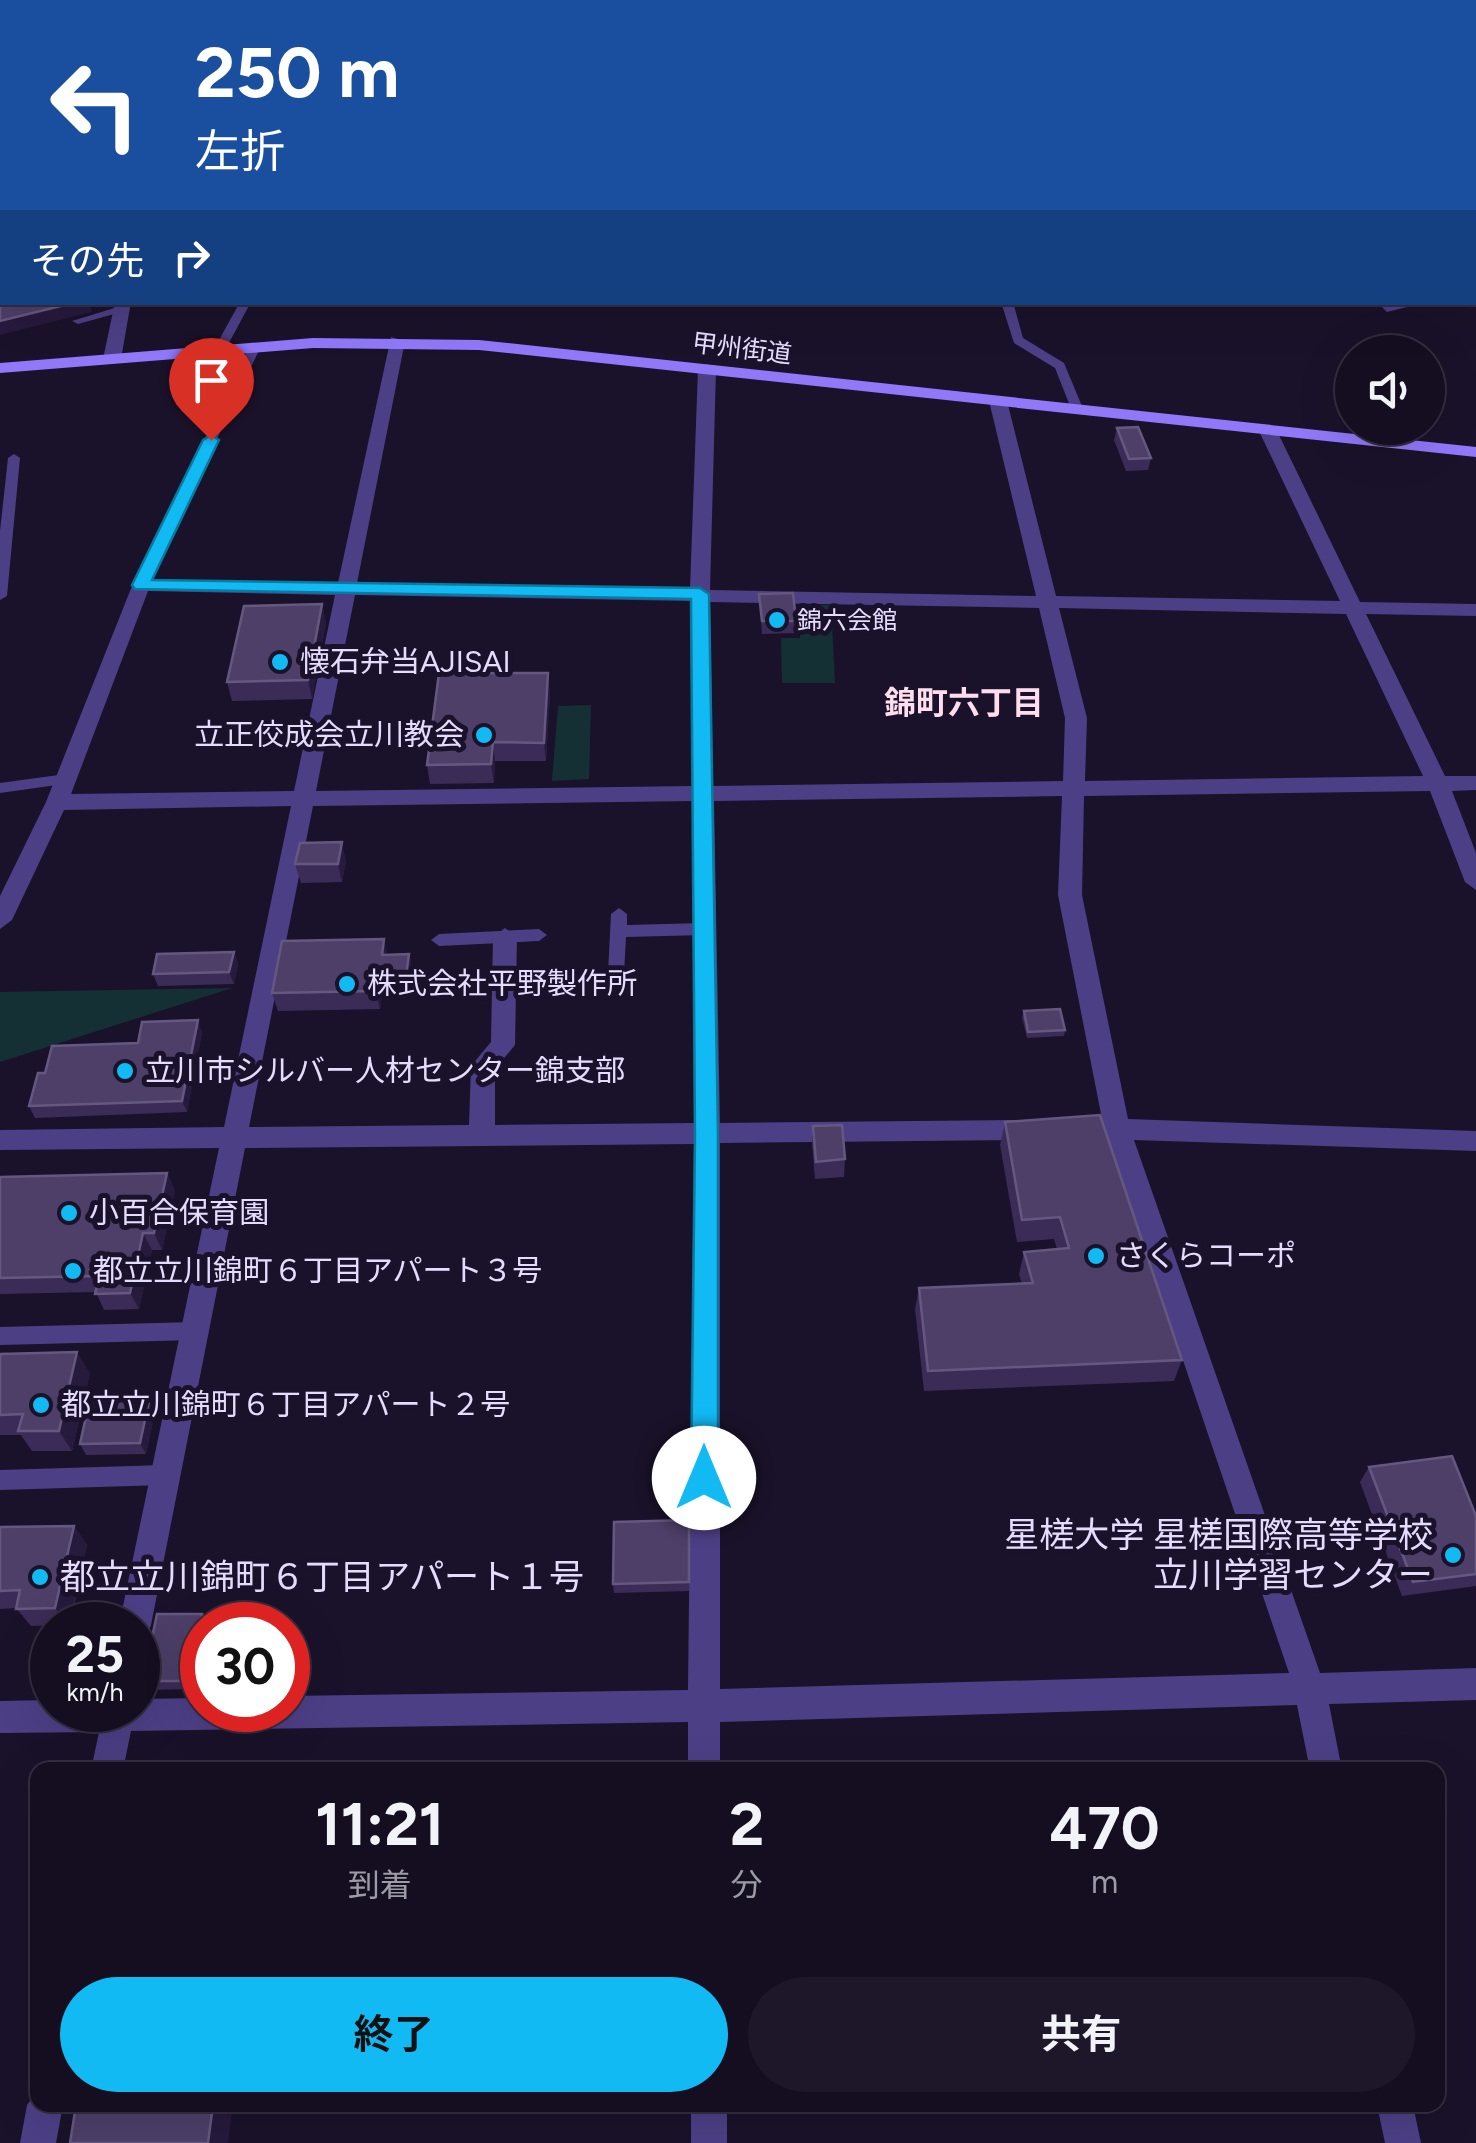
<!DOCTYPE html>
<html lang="ja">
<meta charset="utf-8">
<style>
:root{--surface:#140e20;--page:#1d1729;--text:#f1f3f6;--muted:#9d9ca5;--line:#332e3e;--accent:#12baf4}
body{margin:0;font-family:Figtree,"Noto Sans JP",sans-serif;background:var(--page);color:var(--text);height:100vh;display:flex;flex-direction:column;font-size:38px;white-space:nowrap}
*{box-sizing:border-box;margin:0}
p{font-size:32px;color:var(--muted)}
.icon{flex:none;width:55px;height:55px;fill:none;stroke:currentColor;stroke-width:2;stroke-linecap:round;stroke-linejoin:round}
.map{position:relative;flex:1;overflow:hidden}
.sheet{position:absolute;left:30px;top:1762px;width:1415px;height:350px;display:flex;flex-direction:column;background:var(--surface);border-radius:20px;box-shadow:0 10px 40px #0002,0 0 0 2px var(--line)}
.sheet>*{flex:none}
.hud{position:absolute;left:0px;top:0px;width:1478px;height:305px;box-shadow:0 10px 40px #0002,0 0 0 2px var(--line);background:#1a4fa0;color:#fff;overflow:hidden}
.fabs{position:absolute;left:1335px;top:335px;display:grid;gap:20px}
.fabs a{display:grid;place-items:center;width:110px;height:110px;border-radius:50%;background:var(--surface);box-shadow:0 10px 40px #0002,0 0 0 2px var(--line);font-size:50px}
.speed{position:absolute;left:30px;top:1602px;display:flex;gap:20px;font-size:50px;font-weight:700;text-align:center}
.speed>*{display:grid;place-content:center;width:130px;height:130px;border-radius:50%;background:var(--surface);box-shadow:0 10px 40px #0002,0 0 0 2px var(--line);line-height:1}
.speed small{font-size:25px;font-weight:400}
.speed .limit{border:15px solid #d22;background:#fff;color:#111}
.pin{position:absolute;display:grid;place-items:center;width:85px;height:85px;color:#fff;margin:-102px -42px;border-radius:50% 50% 50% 0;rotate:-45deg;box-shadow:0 0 10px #0007}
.pin .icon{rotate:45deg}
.me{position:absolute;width:110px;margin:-55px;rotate:0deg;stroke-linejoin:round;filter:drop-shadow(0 0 8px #0008)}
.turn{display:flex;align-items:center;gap:35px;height:210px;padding:0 30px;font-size:45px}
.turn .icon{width:130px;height:130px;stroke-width:2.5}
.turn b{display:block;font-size:70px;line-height:85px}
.then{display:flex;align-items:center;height:95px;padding:0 30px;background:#0003;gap:20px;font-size:38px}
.eta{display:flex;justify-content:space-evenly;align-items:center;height:170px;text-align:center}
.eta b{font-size:60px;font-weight:700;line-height:70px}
.button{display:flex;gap:20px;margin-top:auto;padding:20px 30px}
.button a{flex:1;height:115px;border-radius:60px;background:var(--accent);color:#111;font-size:40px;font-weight:700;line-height:115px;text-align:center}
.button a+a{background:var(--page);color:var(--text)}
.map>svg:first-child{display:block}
</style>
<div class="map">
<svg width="1476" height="2143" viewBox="0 0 1476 2143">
<rect width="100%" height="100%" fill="#1a122a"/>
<path fill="#153034" d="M799,605H831L835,683H782L781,638H800Z
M591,705L589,779L552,781L558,706Z
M232,988L0,1062V992Z"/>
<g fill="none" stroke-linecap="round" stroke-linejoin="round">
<path fill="#0e1947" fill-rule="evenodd" d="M355,0H385V2H355Z
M0,16H2V34H0Z
M1475,198H1476V220H1475Z"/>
<path stroke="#37abb7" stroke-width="4" stroke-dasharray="2.5 5" stroke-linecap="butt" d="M943,2L978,0"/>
<path fill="#4d3f86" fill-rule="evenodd" d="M1,202H2V208H0Z
M0,242H2V248H0Z
M1475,289H1476V295H1475Z
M240,302H251L224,352H216L214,349Z
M1001,302H1013L1023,338L1064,363L1084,411L1082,414L1072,411L1055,368L1014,343Z
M1377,302L1390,305L1427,302L1387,312Z
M121,306L127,309L125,311L78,324L72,321Z
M251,343L261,346L148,585L146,588H136L134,585Z
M14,454L20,458L7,596L0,600V531L8,458Z
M66,774L71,775L74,779L71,783L0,793V783Z
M619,908L627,914V925L704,923L712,929L704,935L626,937L624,973L616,979L608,973L611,914Z
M539,929L547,935L539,941L439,946L431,940L439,934Z
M196,1322L203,1325L206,1331L203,1337L196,1340L0,1345V1327Z
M164,1465L171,1468L174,1475L171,1482L164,1485L0,1490V1470Z"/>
<path fill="#4d3f86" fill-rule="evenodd" d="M0,68H2V76H0Z
M1475,256H1476V266H1475Z
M115,302H131L121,359L112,364L103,359Z
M391,337L405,341L357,583L690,589L698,369L707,364L716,369L710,590L1036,596L989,401L998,396L1007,401L1056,596L1340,601L1259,431L1268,426L1277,431L1360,602L1476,604V616L1366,614L1445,776H1476V790L1452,791L1476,853V890L1465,882L1430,791L1084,796L1082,895L1128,1119L1476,1131V1151L1134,1140L1320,1673L1476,1668V1700L1329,1704L1342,1770H1310L1297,1705L720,1722V1770H688V1722L131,1731L123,1770H91L99,1732L0,1733V1701L52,1700V1710H138V1699L202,1698V1710H288V1696L688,1690L694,1144L245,1148L151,1625L146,1636L138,1639V1625H119L219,1148L0,1150V1130L224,1127L291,806L64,810L12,920L0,929V896L46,802L134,581L338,583ZM148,591L335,595L294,791L71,794ZM355,595L690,601L692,786L316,791ZM710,602L1039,608L1065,718L1063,781L713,786ZM1059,608L1346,614L1423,776L1085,781L1087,718ZM1062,796L1058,895L1102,1119L720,1123L714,801ZM692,801L694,1123L495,1125V1069L515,1045L517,937L505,928L493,937L491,1042L471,1066L469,1125L249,1127L313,806ZM1108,1139L1289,1673L720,1689V1143Z
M38,2090V2105H63L56,2143H20L27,2105Z
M691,2105H727V2143H691Z
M1377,2105H1413L1421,2143H1385Z"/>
<path fill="#9078f9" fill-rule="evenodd" d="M313,338L479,340L1476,447V457L479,350L313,348L0,373V363Z"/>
</g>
<path fill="#3b2c57" d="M1117,428L1151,458L1148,470L1126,471L1114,440Z
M759,594L796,621L795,633L762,634Z
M322,604L326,623L312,699L232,701L227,682Z
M550,692L546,761H495L494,783L430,784L427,765Z
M346,861L342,882L301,883L295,864Z
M234,952L238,964L234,984L158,986L153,974Z
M409,954L413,973L410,995H382L380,1009L278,1011L272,993L388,955Z
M1024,1011L1065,1030L1064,1036L1027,1038L1022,1017Z
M202,1032L187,1112L35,1118L29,1106L45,1073L138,1043Z
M1005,1122L1182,1360L1174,1381L924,1391L915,1309L919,1288L1022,1284L1019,1274L1024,1252L1057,1249L1054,1239L1017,1242L1000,1145Z
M813,1126L845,1159L844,1177L815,1179L812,1144Z
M167,1173L175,1191L162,1250H152L139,1309L104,1310L96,1292L0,1294V1177Z
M0,1354L90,1373L72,1451H32L21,1435H0Z
M156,1407L146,1454L86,1455L80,1444Z
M1369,1467L1476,1516V1586L1402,1596L1360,1482Z
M689,1520V1591L614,1593L613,1584Z
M74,1526L87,1545L70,1625L31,1626L16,1608L0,1609V1527Z
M202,1614L207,1623V1625H202V1648L194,1689L149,1690L143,1681Z"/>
<path fill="#261a3d" d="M77,302H89L92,312L0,335V321Z
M322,604L326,623L312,699L308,680Z
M548,673L550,692L546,761L544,743Z
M493,742L495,761L494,783L491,764Z
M342,842L346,861L342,882L338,864Z
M384,939L388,957L382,955Z
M234,952L238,964L234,984L229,972Z
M409,954L413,973L410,995L406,976Z
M377,977L382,995L380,1009L375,991Z
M198,1020L202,1032L187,1112L182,1101Z
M167,1173L175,1191L162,1250L154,1233Z
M143,1233L152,1250L139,1309L130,1293Z
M77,1352L90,1373L72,1451L59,1431Z
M150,1397L156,1407L146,1454L140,1443Z
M74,1526L87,1545L69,1625L55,1608Z
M202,1614L207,1623V1625H202V1648L194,1689L188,1681Z
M213,2105H233L228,2143H208Z"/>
<path fill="#4d3f68" stroke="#655880" stroke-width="2.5" d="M0,258H2V270L0,271Z
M5,302H77L0,321V304Z
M1138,427L1151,458L1129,459L1117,428Z
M793,593L796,621H762L759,594Z
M322,604L308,680L227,682L244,606Z
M439,673H548L544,743L493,742L491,764L427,765Z
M342,842L338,864H295L300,843Z
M384,939L382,955L409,954L406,976L377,977L375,991L272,993L282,941Z
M234,952L229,972L153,974L157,954Z
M1060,1009L1065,1030L1028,1032L1024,1011Z
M198,1020L182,1101L29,1106L38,1073H45L52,1046L138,1043L142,1022Z
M1100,1115L1182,1360L928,1371L919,1288L1033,1283L1024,1252L1069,1248L1060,1217L1022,1220L1005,1122Z
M842,1125L845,1159L816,1162L813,1126Z
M167,1173L154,1233H143L130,1293L95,1294L99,1276L0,1278V1177Z
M77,1352L59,1431H18L23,1414L0,1415V1354Z
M150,1397L140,1443L80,1444L90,1398Z
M1452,1456L1476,1516V1574L1413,1582L1369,1467Z
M689,1520V1582L613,1584L614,1522Z
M74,1526L55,1608L16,1609L20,1590L0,1591V1527Z
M157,1614H202L188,1681H143Z
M76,2105H213L208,2143H70Z"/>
<path fill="#12baf4" stroke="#0c799f" stroke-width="2.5" d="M211,435L219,440L152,580L700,588L709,594L718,1136V1478L714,1487L704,1491L695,1487L691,1478L695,1136L691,599L135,589L132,585L203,440Z"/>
<g fill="#12baf4" stroke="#1a122a" stroke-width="4">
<circle cx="777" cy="620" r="10"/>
<circle cx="280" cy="662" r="10"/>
<circle cx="484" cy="735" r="10"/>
<circle cx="347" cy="984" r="10"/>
<circle cx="125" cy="1071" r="10"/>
<circle cx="69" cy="1213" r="10"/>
<circle cx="1096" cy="1256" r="10"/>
<circle cx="73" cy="1271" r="10"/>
<circle cx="41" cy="1405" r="10"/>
<circle cx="1453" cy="1555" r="10"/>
<circle cx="40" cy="1577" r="10"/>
</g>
<g text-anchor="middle" stroke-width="10" stroke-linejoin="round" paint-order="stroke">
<g font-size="25" fill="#e5dcfd" stroke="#1a122a">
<text transform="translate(742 348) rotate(7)" y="9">甲州街道</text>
</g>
<g font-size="25" fill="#e5dcfd" stroke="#1a122a" text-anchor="start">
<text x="797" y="629">錦六会館</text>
</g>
<g font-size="30" fill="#e5dcfd" stroke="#1a122a" text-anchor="start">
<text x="300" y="672">懐石弁当AJISAI</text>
<text x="464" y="745" text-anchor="end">立正佼成会立川教会</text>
<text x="367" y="994">株式会社平野製作所</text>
<text x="145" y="1081">立川市シルバー人材センター錦支部</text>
<text x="89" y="1223">小百合保育園</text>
<text x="1116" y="1266">さくらコーポ</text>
<text x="93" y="1281">都立立川錦町６丁目アパート３号</text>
<text x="61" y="1415">都立立川錦町６丁目アパート２号</text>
</g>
<g font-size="32" font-weight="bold" fill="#fedeed" stroke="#1a122a">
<text x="964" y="714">錦町六丁目</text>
</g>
<g font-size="35" fill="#e5dcfd" stroke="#1a122a" text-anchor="end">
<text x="1433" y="1547">星槎大学 星槎国際高等学校<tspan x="1433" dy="40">立川学習センター</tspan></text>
<text x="60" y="1589" text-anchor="start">都立立川錦町６丁目アパート１号</text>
</g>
</g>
</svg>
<div class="fabs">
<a><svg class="icon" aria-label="sound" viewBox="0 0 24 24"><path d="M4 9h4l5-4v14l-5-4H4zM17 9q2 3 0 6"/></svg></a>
</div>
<div class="speed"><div>25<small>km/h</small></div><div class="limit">30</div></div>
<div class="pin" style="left:211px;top:440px;background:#d93025"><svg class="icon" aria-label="arrive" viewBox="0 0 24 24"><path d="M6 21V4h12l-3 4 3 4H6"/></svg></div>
<svg class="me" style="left:704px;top:1478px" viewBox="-20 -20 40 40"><circle r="19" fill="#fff"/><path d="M0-13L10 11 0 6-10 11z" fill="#12baf4"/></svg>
<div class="hud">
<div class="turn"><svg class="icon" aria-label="left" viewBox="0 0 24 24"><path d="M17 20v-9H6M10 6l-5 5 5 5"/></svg><div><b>250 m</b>左折</div></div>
<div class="then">その先<svg class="icon" aria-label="right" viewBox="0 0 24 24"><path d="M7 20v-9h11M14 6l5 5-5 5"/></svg></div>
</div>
<section class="sheet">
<div class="eta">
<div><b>11:21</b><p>到着</p></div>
<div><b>2</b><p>分</p></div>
<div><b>470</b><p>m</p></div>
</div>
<div class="button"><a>終了</a><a>共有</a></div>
</section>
</div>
